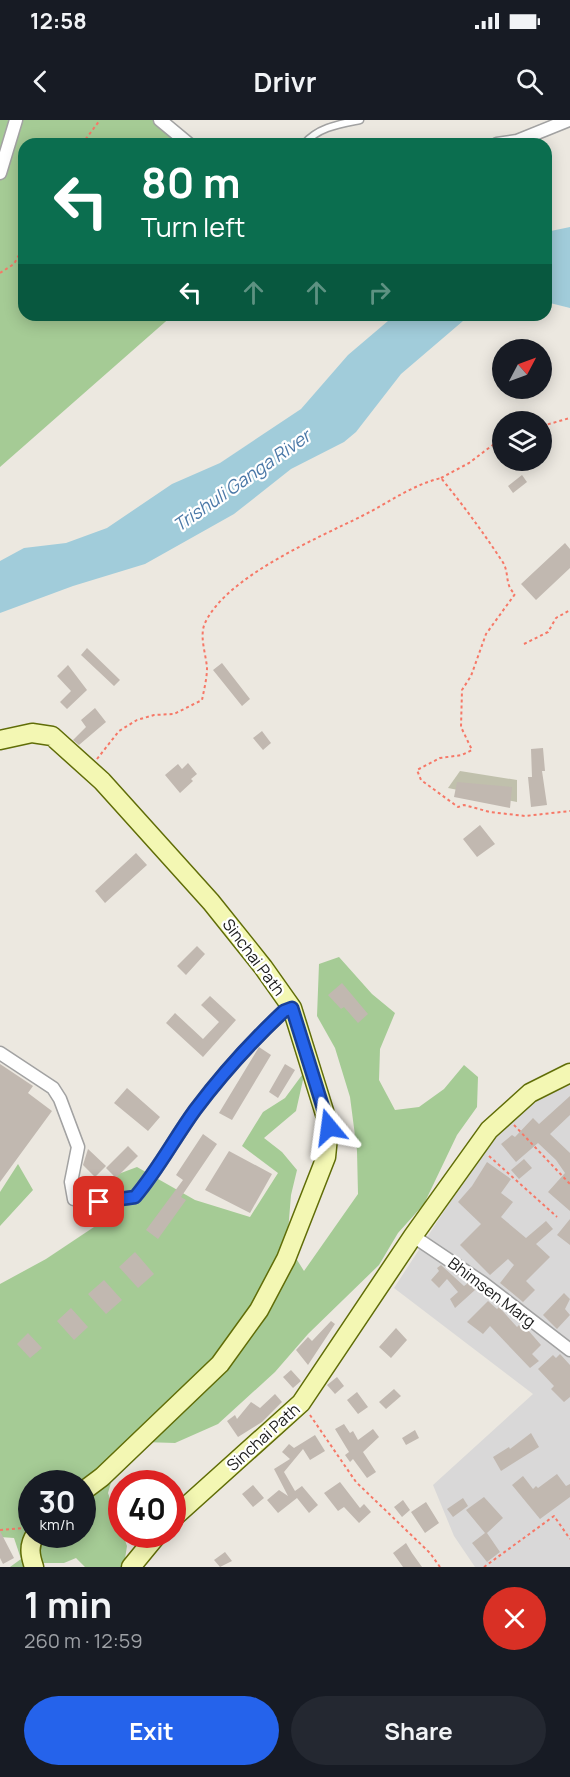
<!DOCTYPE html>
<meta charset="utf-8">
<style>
:root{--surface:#171b24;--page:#242831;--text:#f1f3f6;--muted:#9ea1a6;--accent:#2563eb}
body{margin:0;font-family:Manrope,sans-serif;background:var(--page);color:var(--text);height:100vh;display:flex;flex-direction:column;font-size:22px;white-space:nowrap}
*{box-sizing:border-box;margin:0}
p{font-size:20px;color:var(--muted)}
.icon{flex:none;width:33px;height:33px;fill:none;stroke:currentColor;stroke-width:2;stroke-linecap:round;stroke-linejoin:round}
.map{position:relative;height:1447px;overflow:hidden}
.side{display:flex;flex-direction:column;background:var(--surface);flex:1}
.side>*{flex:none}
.top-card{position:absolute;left:18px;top:18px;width:534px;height:183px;border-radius:18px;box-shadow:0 3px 15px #0003;background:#0b6e4f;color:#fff;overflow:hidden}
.needle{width:39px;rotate:49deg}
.tools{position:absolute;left:492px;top:219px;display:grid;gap:12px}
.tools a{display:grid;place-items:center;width:60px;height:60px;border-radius:50%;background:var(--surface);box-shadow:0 3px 15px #0003;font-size:30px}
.speed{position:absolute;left:18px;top:1350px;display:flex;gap:12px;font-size:30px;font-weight:700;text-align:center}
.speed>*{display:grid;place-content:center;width:78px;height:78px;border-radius:50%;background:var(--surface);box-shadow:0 3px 15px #0003;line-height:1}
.speed small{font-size:15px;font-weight:400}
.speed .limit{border:9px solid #d22;background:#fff;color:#111}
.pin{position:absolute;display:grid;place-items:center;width:51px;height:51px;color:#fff;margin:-26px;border-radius:12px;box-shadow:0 3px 9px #0006}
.me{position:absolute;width:66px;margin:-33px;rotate:344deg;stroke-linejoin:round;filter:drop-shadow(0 0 4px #0008)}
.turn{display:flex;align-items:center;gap:21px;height:126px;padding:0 24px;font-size:27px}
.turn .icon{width:78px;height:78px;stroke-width:2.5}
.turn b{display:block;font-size:42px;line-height:51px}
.lanes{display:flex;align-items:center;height:57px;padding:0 24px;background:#0003;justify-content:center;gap:30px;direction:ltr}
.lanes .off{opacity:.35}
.round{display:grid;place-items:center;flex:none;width:63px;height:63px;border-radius:32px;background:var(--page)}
.overview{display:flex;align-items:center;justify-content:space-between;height:102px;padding:0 24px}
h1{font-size:36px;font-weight:700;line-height:45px}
.primary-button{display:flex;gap:12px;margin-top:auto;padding:12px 24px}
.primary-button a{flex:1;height:69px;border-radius:36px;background:var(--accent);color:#fff;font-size:24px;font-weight:700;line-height:69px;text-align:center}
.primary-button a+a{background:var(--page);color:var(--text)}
.status{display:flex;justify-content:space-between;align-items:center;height:42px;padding:0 30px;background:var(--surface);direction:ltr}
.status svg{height:16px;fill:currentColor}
header{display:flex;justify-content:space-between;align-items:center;height:78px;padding:0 24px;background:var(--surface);font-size:27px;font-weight:700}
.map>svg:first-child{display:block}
</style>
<div class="status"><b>12:58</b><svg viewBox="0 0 49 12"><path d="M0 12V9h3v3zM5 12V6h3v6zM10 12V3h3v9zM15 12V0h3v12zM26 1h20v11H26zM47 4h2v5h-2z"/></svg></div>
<header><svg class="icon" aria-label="back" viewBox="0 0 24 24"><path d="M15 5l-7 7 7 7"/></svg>Drivr<svg class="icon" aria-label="search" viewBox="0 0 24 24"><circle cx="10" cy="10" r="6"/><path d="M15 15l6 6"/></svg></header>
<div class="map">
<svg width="570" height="1447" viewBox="0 0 570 1447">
<rect width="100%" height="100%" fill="#ece8e0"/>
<path fill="#d9d8d8" d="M570,965V1447H475L454,1416L433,1365L533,1274L394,1168L516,981Z"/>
<path fill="#c0c0ac" d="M460,651L517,660V682L448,668Z"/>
<path fill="#a5cb95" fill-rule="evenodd" d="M0,0H171L178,24H24V195H173L0,347Z
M339,837L372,874L395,893L380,929L379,960L395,990L419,987L444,969L464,945L478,957L477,987L457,1015L424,1084L398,1113L379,1145L308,1214L275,1252L218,1304L175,1323L143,1322L116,1345L108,1373L127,1426L124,1445L122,1447H85L76,1438L64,1443H42V1447H10L21,1439L14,1418L0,1417V1164L46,1139L97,1105V1062L137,1047L195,1080L250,1097L278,1053L242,1026L263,992L285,978L305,951L296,991L264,1018L282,1032L297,1050L291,1075L287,1124L304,1151L358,1074L357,1031L350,977L335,928L317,896L319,844ZM32,1364H82V1414H32Z
M18,1044L33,1070L0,1106V1072Z"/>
<path fill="#a1ccda" d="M570,107V188L546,182V112Z
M395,195H470L401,254L356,312L344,322L291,349L234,394L145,444L73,466L0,493V441L24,428L66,423L107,408L172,364L220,343L301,289L348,235Z"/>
<path fill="#c1b8b0" d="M522,355L527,362L513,373L508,366Z
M565,423L570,429V448L536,480L521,464Z
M87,528L120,560L114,566L81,535Z
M222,543L250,579L242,586L213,550Z
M68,545L87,570L67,589L60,582L71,571L57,556Z
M95,588L106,602L79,625L73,620L86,607L81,600Z
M262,611L271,623L263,630L253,618Z
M543,628L545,651H542L547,685L531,687L528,657H532L531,629Z
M188,643L197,654L191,659L193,661L180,673L165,655L178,644L182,649Z
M457,662L512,667L510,688L454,677Z
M480,705L495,724L477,737L463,719Z
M136,733L147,745L105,783L95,771Z
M197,826L205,834L186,855L177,846Z
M342,863L368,894L358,903L344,887L341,889L328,875Z
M210,876L236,900L203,937L166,903L175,893L203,919L219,902L201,885Z
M259,927L271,935L232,1000L219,993Z
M0,944L33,966L28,973L52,991L0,1062Z
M285,944L295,950L278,978L269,972Z
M127,968L160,997L148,1011L114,983Z
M570,976V995L550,1014L570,1033V1091L548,1072L565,1053L556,1040L538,1023L516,1042L501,1024L512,1015L515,1017L533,998L539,1004Z
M203,1014L217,1024L181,1077L186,1080L158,1119L146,1110L183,1060L176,1055Z
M128,1026L138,1036L116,1058L106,1048Z
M88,1029L106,1046L95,1057L83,1045Z
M229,1031L272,1054L250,1093L205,1070Z
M524,1039L532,1048L519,1059L511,1050Z
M487,1042L511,1059L501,1073L513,1082L501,1097L526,1118L546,1101L553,1109L536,1124L550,1137L526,1161L535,1170L523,1182L500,1163L514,1145L508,1139L490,1155L460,1125L481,1104L458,1082L472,1066Z
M570,1099V1125L557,1115Z
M135,1132L154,1154L138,1168L119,1147Z
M441,1145L464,1166L468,1163L475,1170L455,1188L450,1179L458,1172L447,1159L439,1168L431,1160L439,1151L437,1148Z
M104,1160L122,1180L106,1194L88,1174Z
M564,1173L570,1179L565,1189L570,1195L557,1209L543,1195Z
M488,1181L497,1189L499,1187L517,1207L519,1205L526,1212L528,1210L541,1225L532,1234L539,1241L530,1248L490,1206L483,1214L467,1202Z
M71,1188L88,1207L74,1220L57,1201Z
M331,1201L335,1204L308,1245L296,1230L308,1217L312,1221Z
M396,1208L407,1220L391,1238L379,1227Z
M28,1213L42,1228L30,1238L17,1224Z
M560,1234L570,1245V1277L564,1282L551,1269L554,1266L538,1249L553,1235L556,1238Z
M291,1250L301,1261L293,1268L283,1257Z
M337,1257L344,1266L335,1274L327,1265Z
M394,1269L401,1276L386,1289L379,1282Z
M357,1272L368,1287L358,1294L347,1280Z
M275,1274L282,1282L262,1302L238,1317L227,1301L235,1295L237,1299L251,1282L260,1288Z
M344,1304L350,1313L353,1311L358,1320L373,1309L379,1317L363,1332L376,1352L367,1358L353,1339L350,1342L345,1335L349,1332L335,1309Z
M415,1310L419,1318L406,1325L402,1318Z
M531,1313L539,1327L501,1351L493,1337L509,1327L510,1329Z
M315,1315L325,1331L310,1340L303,1329L284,1352L295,1371L302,1366L318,1385L309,1393L297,1378L278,1393L267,1380L279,1370L288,1376L274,1349L290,1339L282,1332L289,1324L294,1328Z
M557,1354L566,1366L570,1364V1377L540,1399L512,1365L523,1356L533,1369L536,1366L538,1368Z
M340,1362L360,1388L364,1384L371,1392L359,1403L344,1387L338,1391L324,1373Z
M253,1365L264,1378L253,1387L242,1374Z
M484,1377L503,1398L487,1413L500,1432L487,1442L472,1423L485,1413L466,1390Z
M463,1378L468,1386L453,1397L447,1389Z
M403,1380L410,1390L402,1397L394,1387Z
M426,1382L439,1403L425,1413L411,1392Z
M0,1411L14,1438L3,1444L0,1438Z
M406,1423L412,1433L422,1447H403L393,1433Z
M225,1432L232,1441L220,1447L214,1440Z"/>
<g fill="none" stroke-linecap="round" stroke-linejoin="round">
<g stroke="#a2a2a2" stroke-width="9">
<path id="lane" d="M304,24C318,7 340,4 360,0"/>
</g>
<g stroke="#a2a2a2" stroke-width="15">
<path id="street" d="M160,0L189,24
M497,24L517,21L569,0
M0,53L16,0
M0,933L53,968L60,979L78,1027L71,1062L74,1079L99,1082L135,1077C158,1050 174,1019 195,990C222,954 251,922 284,891L292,888
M413,1116L483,1163L570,1230"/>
</g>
<g stroke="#606d07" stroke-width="21">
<path id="secondary" d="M0,620L32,613L52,616L102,661L211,782L263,847L292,888L329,1007L326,1037L286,1139L259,1190L220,1244L102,1357L82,1372
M172,1399L301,1283L413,1116L489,1010L530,973L570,953
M34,1447C30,1435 28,1425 36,1414
M131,1447L158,1414"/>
</g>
<path stroke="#f67867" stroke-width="2" stroke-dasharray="3 3" stroke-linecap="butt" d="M82,24L100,0
M0,153L14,144L24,126
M542,306L570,298
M441,358L469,343L502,318
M524,524L548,512L556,498L570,490
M97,639L119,611L137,600L154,595L174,594L202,580C204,570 207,558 207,548C206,534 199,516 205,503C227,456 318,418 362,396C388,383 412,365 441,358C463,385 483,412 502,441C510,452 504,465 515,474L486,514L471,556L462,570L461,607L472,630L462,635L440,638L417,650L421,660L458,687L464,685L490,692L525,696L570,691
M514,1005L570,1064
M489,1036L557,1097
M310,1295L356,1362L430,1433L440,1447
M0,1410L23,1408
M484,1447L554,1396L570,1419"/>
<use href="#lane" stroke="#fff" stroke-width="6"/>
<use href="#street" stroke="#fff" stroke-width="12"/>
<use href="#secondary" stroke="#f3f7b3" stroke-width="18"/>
</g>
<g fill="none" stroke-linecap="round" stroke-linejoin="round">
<g stroke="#184099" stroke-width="15">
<path id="route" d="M99,1082L135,1077C158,1050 174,1019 195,990C222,954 251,922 284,891L292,888L329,1007"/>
</g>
<use href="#route" stroke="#2563eb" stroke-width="10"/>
</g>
<g text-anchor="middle" stroke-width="4.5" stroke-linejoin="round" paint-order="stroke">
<g font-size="16" fill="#1b1b1b" stroke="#fff">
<text transform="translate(254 837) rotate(53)" y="6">Sinchai Path</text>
<text transform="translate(492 1172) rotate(37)" y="6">Bhimsen Marg</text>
<text transform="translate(263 1317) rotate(-42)" y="6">Sinchai Path</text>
</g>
<g font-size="18" font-style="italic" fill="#4a78a7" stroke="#fff">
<text transform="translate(242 361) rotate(-35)" y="6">Trishuli Ganga River</text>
</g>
</g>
</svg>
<div class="tools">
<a><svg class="needle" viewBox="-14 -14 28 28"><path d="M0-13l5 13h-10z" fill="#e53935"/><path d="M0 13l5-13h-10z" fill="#9ea1a6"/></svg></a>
<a><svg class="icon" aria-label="layers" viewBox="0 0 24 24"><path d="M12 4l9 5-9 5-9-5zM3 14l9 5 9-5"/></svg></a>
</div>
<div class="speed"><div>30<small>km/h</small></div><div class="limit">40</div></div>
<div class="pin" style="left:99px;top:1082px;background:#d93025"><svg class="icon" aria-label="arrive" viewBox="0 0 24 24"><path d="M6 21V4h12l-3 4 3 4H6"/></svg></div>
<svg class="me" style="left:329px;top:1007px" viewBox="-20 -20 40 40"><path d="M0-17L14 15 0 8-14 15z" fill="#2563eb" stroke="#fff" stroke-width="4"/></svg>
<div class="top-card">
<div class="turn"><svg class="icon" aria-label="left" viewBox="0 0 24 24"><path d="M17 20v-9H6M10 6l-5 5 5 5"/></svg><div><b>80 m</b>Turn left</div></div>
<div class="lanes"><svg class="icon" aria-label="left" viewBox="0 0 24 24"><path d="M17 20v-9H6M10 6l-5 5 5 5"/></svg><svg class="icon off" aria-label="ahead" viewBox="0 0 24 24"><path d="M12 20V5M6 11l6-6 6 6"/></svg><svg class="icon off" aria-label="ahead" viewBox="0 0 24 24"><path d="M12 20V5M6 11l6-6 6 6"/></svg><svg class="icon off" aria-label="right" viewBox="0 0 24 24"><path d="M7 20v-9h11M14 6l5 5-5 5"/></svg></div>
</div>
</div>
<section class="side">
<div class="overview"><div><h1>1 min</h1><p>260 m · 12:59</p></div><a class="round" style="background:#d93025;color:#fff"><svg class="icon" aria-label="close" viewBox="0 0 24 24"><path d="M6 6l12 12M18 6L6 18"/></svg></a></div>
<div class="primary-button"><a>Exit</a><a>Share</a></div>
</section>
